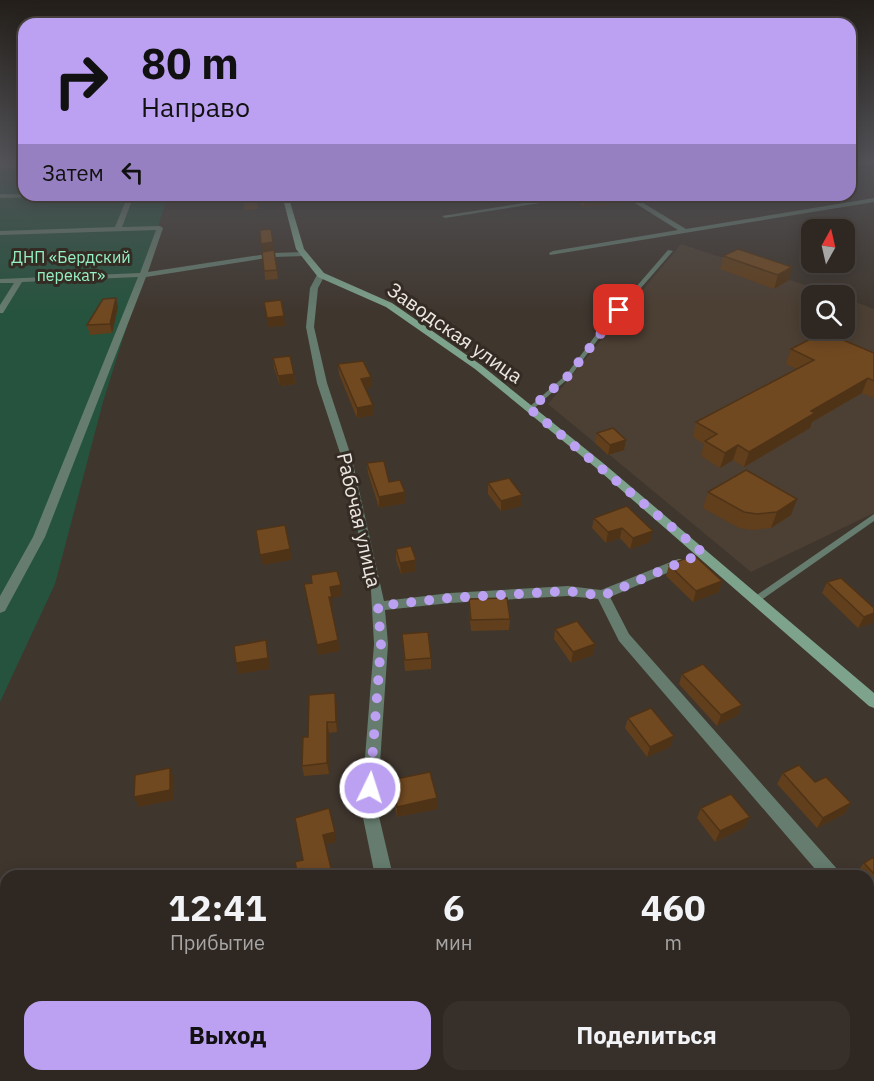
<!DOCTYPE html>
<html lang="ru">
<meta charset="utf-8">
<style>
:root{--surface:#2f2822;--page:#37302a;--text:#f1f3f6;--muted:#a7a6a5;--line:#4a4440;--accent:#bca0f2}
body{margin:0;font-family:"IBM Plex Sans",sans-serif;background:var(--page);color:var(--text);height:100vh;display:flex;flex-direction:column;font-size:22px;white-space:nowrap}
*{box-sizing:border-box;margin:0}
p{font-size:20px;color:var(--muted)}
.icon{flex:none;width:33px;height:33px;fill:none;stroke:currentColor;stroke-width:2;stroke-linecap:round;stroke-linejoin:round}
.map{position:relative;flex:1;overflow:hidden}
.sheet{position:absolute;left:0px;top:870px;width:874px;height:212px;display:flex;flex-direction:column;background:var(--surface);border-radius:18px 18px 0 0;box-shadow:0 3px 15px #0003,0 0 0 2px var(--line)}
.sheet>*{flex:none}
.guide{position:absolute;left:18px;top:18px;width:838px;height:183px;border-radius:18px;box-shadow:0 3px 15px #0003,0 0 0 2px var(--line);background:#bca0f2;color:#111;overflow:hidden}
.needle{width:39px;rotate:8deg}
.tools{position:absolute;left:801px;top:219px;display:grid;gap:12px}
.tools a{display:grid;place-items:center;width:54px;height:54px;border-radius:12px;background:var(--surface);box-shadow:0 3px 15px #0003,0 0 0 2px var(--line);font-size:30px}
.pin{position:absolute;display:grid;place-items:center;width:51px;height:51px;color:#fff;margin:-26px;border-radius:12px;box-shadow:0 3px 9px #0006}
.me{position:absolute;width:66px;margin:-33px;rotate:4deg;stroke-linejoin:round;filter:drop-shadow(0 0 4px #0008)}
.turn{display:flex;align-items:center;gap:21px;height:126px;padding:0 24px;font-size:27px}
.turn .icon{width:78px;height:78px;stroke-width:2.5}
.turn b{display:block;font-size:42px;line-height:51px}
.then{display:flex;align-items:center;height:57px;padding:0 24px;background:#0003;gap:12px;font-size:22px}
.eta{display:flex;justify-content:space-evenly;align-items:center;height:102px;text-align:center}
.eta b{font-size:36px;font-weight:700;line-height:42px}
.cta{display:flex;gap:12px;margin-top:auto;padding:12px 24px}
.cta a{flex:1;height:69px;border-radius:18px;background:var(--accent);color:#111;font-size:24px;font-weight:700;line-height:69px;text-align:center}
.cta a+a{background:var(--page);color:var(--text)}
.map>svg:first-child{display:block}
</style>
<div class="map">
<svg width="874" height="1081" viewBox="0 0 874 1081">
<rect width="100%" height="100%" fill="#3f362e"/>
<path fill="#4c3f33" d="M681,244L836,295L812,296V328H844L845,298L874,309V513L751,572L548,404Z"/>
<path fill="#26533e" d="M0,161H24V195H168L103,402L55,584L0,702Z"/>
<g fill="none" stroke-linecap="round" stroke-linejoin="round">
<path fill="#657c6e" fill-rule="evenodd" d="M668,250L673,251L608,326L570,377L532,410H528V408L566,375L604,324Z
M874,514V521L760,601H754L753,599L754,597Z"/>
<path fill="#657c6e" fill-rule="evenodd" d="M24,163V167L0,168V164Z
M0,194L51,195L48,197L0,198Z
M128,195H134L122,227L160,226L163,228L148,272L273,253L304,252L308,254L304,256L273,257L146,277L45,537L5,611L0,613V596L33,537L138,277L22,282L3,313H0V305L14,283H0V279L140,273L156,230L0,235V231L115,227Z
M575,195H591L445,218L442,216Z
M622,195H630L686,229L874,198V202L550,255L549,253L553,251L678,230Z
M318,273L325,275L318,288L314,327L327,383L352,459L384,601L450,593L568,586L601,590L678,559H686L688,562L686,565L610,597L629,634L838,870L841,876H821L619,641L598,599L568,596L450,603L385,610L388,644L377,808L393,876H375L361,808L374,644L371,591L342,459L317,383L306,327L310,288Z
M868,908L874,910V932L868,930Z
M433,1076H454L456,1081H435Z"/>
<path fill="#7ea38c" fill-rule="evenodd" d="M282,195H288L304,249L324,273L392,303L481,365L603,463L874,693V708L869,706L595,467L475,369L386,307L318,277L296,249Z"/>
</g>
<path fill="#613f1c" d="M256,195L258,209L245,210L243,202Z
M575,195H620L619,203L584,207L575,200Z
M271,229L278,279L265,280L263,252Z
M723,256L792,267L789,280L774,289L720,269Z
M116,298L118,307L112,333L90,335L87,325Z
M791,349L874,353V398L862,393L812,422L810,428L744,467L733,460L720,468L701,456L704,444L693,437L696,422L797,369L786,364Z
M273,358L294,374L295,384L280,386L274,368Z
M338,364L372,387L365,388L373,405V415L357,418L339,374Z
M597,433L626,440L624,450L608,455L595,443Z
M367,463L389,482L405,492V503L379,508L368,473Z
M488,483L522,495L521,506L501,511L488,494Z
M708,492L791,515L771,528L752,530L739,528L703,508Z
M627,506L650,542L630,549L620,538L606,543L592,528L594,518Z
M396,549L416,571L401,574L396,560Z
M669,565L722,581L719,592L693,602L666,576Z
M827,582L874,608V619L872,623L858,628L822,593Z
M469,599L510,619L509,630L471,631L469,610Z
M555,629L595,644L593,655L571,663L554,639Z
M402,634L431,658V669L405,671Z
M682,674L742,705L738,715L717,726L679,684Z
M337,704V732L329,733V774L304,776L302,766L308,737Z
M628,718L670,747L647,757L625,728Z
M783,773L815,782L851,803L844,814L817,828L777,784Z
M391,780L437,809L397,817L392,791Z
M701,808L745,827L715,842L697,818Z
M874,857V892L868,886V876H859L856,873L864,863Z"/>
<path fill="#4f3317" d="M620,195L619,203L584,207L585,199Z
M273,242L274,251L263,252L261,244Z
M792,267L789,280L774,289L778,275Z
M116,298L118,307L112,333L110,324Z
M284,316L285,326L268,327L267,318Z
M294,374L295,384L280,386L278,376Z
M371,377L372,387L362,389L361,379Z
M868,378L862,393L812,422L810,428L744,467L749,452L811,411Z
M373,405V415L357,418V408Z
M626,440L624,450L608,455L610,445Z
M738,445L733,460L720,468L725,453Z
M405,492V503L379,508V497Z
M522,495L521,506L501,511V501Z
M797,499L791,515L771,528L777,512Z
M622,528L620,538L606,543L608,532Z
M653,531L650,542L630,549L633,538Z
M290,549L292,560L263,565L260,555Z
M416,560V571L401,574L400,563Z
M722,581L719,592L693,602L696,591Z
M341,585L342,596L332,598L333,607L330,608L329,597L330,587Z
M874,613V619L872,623L858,628L864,617Z
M266,640L270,669L238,674L236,663Z
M338,640L340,651L318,655L317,645Z
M595,644L593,655L571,663L573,652Z
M335,693L337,704V732L336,722Z
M742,705L738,715L717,726L721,715Z
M327,722L329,733V774L327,763Z
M674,736L670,747L647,757L650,747Z
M170,768L174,778V800L139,807L134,797Z
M437,798V809L397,817V807Z
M851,803L844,814L817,828L823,818Z
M750,817L745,827L715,842L720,831Z
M335,832L336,842L324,845L323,835Z"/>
<path fill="#714921" stroke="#4f3317" stroke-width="1.5" d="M243,195H256L257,201L243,202Z
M579,195H619L585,199Z
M271,229L273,242L261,244L260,230Z
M738,249L792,267L778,275L723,256Z
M274,250L277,270L264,271L262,252Z
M116,298L110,324L87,325L103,299Z
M281,300L284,316L267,318L264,302Z
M824,332L874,353V381L868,378L811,411L815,413L749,452L738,445L725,453L705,441L717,434L696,422L814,360L791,349Z
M290,356L294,374L278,376L273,358Z
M363,361L371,377L361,379L373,405L357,408L338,364Z
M613,428L626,440L610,445L597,433Z
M384,461L389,482L400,480L405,492L379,497L367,463Z
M746,470L797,499L777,512L757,514L744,512L708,492Z
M509,478L522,495L501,501L488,483Z
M627,506L653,531L633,538L622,528L608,532L594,518Z
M285,525L290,549L260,555L256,530Z
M411,546L416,560L400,563L396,549Z
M694,555L722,581L696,591L669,565Z
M337,571L341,585L330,587L332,597H329L338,640L317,645L304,584L312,583L311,575Z
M841,578L874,608V613L864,617L827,582Z
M507,598L510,619L471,620L469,599Z
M577,621L595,644L573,652L555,629Z
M428,632L431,658L405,660L402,634Z
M266,640L268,658L236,663L234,646Z
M703,664L742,705L721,715L682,674Z
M335,693L336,722H327V763L302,766L303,737H308L309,695Z
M651,708L674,736L650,747L628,718Z
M799,765L815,782L826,777L851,803L823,818L783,773Z
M170,768V790L134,797L135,775Z
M430,772L437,798L397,807L391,780Z
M731,794L750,817L720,831L701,808Z
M329,808L335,832L323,835L333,876H298L295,862L303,860L295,818Z
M874,857V874L864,863Z
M455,872L456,876H443Z
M323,1076H339L341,1081H315Z
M565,1076H584L588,1081H559Z"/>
<linearGradient id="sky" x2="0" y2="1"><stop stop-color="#231e19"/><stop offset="0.52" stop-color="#525257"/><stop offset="1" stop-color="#525257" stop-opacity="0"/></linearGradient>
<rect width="874" height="312" fill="url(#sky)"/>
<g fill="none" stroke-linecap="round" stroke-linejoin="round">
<path stroke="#bca0f2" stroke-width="10" stroke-dasharray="0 18" d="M370,788L381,644L378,606L450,598L568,591L602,596L703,553L530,409L568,376L619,310"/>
</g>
<g text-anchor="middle" stroke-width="6" stroke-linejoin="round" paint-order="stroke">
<g font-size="16" fill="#96f0c4" stroke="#342c24">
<text x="71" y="263">ДНП «Бердский<tspan x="71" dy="18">перекат»</tspan></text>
</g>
<g font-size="20" fill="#ece7e2" stroke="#342c24">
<text transform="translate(455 333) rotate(35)" y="7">Заводская улица</text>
<text transform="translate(359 520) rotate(77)" y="7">Рабочая улица</text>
</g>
</g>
</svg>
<div class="tools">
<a><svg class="needle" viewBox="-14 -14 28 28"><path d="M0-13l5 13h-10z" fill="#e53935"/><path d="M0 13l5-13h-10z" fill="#a7a6a5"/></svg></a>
<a><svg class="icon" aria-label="search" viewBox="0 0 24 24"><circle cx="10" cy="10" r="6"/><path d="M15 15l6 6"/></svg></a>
</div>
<div class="pin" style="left:619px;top:310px;background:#d93025"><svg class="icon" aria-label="arrive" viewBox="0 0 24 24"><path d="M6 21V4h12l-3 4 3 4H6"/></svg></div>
<svg class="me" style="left:370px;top:788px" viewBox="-20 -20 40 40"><circle r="17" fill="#bca0f2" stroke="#fff" stroke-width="3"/><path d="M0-11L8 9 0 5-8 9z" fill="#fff"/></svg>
<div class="guide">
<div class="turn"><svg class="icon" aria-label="right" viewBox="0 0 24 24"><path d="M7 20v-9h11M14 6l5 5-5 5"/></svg><div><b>80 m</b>Направо</div></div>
<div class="then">Затем<svg class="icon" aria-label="left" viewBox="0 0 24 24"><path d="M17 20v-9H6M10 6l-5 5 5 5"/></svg></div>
</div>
<section class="sheet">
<div class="eta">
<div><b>12:41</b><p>Прибытие</p></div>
<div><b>6</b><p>мин</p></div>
<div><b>460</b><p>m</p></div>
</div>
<div class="cta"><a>Выход</a><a>Поделиться</a></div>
</section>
</div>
